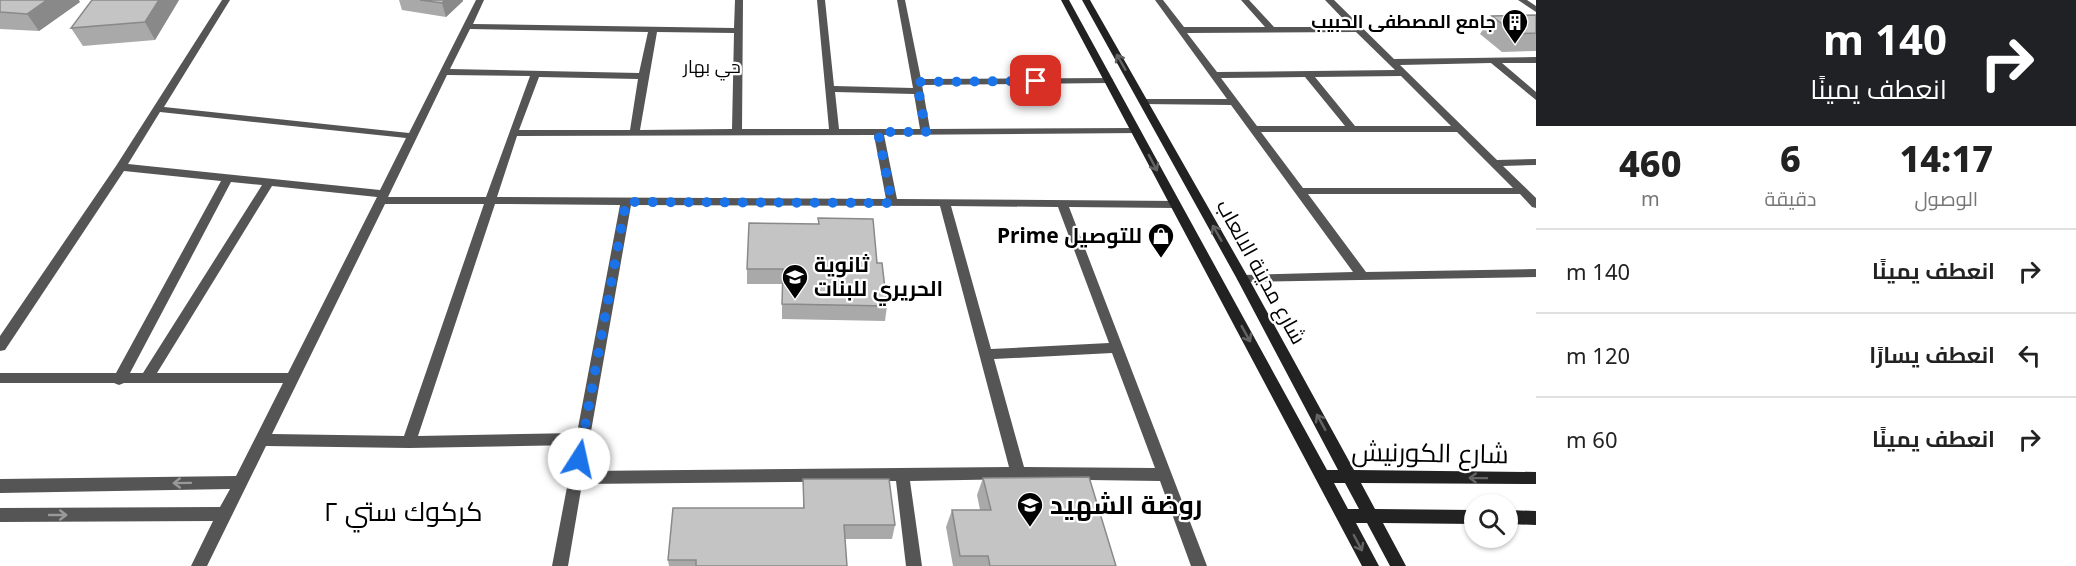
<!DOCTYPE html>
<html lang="ar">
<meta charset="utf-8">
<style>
:root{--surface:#fff;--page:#f2f2f2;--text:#222;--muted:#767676;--line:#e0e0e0}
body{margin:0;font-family:"Noto Sans",Cairo,sans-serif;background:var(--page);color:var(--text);direction:rtl;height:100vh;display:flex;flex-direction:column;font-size:22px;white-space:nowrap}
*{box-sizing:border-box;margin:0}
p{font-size:20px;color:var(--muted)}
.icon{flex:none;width:33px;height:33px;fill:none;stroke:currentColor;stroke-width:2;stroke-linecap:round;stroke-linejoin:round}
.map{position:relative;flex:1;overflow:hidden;direction:ltr}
.sheet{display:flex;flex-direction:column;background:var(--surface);width:540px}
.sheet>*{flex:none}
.top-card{background:#202124;color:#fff;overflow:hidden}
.buttons{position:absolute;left:1464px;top:494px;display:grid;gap:12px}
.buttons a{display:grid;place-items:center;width:54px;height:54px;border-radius:50%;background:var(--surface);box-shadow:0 2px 4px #0004;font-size:30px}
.pin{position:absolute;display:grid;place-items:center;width:51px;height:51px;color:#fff;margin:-26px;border-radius:12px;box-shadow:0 3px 9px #0006}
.me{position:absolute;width:66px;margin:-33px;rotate:10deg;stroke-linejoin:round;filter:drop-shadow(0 0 4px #0008)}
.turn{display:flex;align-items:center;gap:21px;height:126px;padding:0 30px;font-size:27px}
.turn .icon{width:78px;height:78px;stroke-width:2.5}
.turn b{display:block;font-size:42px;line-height:51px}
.eta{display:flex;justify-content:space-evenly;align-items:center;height:102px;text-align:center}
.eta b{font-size:36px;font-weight:800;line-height:42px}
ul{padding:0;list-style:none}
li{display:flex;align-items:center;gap:18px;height:84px;padding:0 30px;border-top:2px solid var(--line)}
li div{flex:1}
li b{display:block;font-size:22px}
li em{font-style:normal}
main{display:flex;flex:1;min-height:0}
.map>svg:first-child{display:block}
</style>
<main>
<section class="sheet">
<div class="top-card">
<div class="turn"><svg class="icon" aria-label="right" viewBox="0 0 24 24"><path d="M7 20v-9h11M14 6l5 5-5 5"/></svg><div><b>140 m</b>انعطف يمينًا</div></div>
</div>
<div class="eta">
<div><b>14:17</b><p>الوصول</p></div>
<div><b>6</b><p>دقيقة</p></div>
<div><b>460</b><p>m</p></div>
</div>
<ul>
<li><svg class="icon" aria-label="right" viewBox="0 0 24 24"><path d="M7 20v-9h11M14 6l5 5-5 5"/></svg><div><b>انعطف يمينًا</b></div><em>140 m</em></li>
<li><svg class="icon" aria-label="left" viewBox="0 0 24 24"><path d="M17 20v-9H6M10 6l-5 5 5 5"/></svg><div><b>انعطف يسارًا</b></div><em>120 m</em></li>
<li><svg class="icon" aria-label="right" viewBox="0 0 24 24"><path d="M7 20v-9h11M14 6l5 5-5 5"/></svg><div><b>انعطف يمينًا</b></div><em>60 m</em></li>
</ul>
</section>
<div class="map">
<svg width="1536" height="566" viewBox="0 0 1536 566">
<rect width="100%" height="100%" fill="#fff"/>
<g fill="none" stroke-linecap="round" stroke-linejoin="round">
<path fill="#555" fill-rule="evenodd" d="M222,0H230L164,107L409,133L476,0H484L473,24L734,28L735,0H743L742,129H829L817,0H825L834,86L913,88L897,0H905L921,79L1111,78L1113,80L1108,83L922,85L930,129L1136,128L1141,131L1139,133L884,135L897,199L1179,201L1180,204L1179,207L1175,208L1069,207L1207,566H1191L1160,481L1018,479L910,481L922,566H906L896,481L582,484L568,566H552L575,445L409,448L266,446L207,566H191L213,521L0,522V508L220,507L230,489L0,493V479L236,476L283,383H124L119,385L114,383H0V373H116L221,181L124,171L5,350L0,351V336L116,166ZM470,29L648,32L639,73L450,69ZM657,32L734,33L732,129L640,130ZM447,75L530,76L486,197H388ZM539,77L638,79L630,130H519ZM835,92L914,94L920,129H839ZM160,112L406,138L380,190L128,164ZM874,135L886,199L497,197L517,136ZM231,182L262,185L143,373H130ZM272,186L377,197L288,373H157ZM385,204H484L404,436L272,434ZM495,204L620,205L577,433L418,436ZM631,205L940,206L1009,467L584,471ZM951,206L1058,207L1109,343L991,349ZM1112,353L1155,468L1024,467L994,359Z
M1155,0H1163L1184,27H1265L1241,0H1249L1274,27H1351L1325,0H1334L1394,59L1536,57V63H1502L1536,92V100L1491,63L1400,65L1497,160L1536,159V165L1503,166L1536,198V208L1532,207L1520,194H1308L1366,272L1536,269V277L1239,282L1237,279L1243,275L1353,272L1231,105L1141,104V100L1144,99H1227ZM1356,32L1395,70L1217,72L1187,33ZM1401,76L1451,126H1355L1315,77ZM1305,77L1345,126H1257L1221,78ZM1261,132H1457L1513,188H1303Z
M1518,0H1527L1536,6V12Z"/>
<path fill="#222" fill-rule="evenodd" d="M1061,0H1069L1327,470H1338L1237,279L1082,0H1090L1249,279L1354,470L1536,472V484L1361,483L1375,509L1474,510V524L1383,523L1406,566H1390L1367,523H1356L1379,566H1362ZM1334,483H1345L1359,509H1348Z
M1508,510L1536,511V525L1508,524Z"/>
</g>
<path fill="#a9a9a9" d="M0,0L80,2L39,31L0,29Z
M179,0L155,40L83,46L71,28Z
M399,0H463V1L446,17L402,10Z
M1536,15V51L1502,52L1480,34L1492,16Z
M818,218L877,263L887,306L885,321L782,319V284H747V269L818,224Z
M983,478L1116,566H953L946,527L952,510H980L977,495Z
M803,479L895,525L892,539H845L847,566H669L668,560L803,508Z"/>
<path fill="#898989" d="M47,0H79L80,2L39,31L27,14Z
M159,0H179L155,40L145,22Z
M445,0H463V1L446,17L442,3Z"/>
<path fill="#c4c4c4" stroke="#898989" stroke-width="1.5" d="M0,0H47L27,14L0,12Z
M92,0H159L145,22L71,28Z
M420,0H445L442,3Z
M1536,15V33L1515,34L1492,16Z
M818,218L873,219L877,263H882L887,306L782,304L783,269H747L749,223L819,224Z
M1089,477L1116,566H990L988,556H960L952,510H991L983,478Z
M803,479H889L895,525H844L847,566H696V560H668L673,508H804Z"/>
<defs><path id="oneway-shaft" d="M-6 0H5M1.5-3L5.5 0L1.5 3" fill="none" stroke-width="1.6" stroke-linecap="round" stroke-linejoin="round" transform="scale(1.5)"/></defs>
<g stroke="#646464">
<use href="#oneway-shaft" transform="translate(1121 62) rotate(-120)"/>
<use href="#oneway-shaft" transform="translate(1153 163) rotate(62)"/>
<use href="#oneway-shaft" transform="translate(1217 233) rotate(-120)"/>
<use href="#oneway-shaft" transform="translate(1246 334) rotate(61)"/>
<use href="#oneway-shaft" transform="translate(1321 422) rotate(-119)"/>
<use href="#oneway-shaft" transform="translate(1478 478) rotate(-179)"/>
<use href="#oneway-shaft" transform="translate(1358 543) rotate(62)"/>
</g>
<g stroke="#999">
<use href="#oneway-shaft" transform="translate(182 483) rotate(179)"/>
<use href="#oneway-shaft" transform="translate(58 515)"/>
</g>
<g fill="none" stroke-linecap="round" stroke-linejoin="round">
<path stroke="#1a73e8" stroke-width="10" stroke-dasharray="0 18" d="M579,459L626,202L892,203L878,132H926L917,82L1036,81"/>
</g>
<defs>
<g id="building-pin" transform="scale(1.35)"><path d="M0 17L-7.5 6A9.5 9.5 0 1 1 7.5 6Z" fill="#000" stroke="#fff"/><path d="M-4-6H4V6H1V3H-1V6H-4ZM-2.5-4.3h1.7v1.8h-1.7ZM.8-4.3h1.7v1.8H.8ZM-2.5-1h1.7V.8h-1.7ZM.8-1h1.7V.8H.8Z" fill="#fff"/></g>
<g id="shop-pin" transform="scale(1.35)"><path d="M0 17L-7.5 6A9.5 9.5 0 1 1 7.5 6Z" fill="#000" stroke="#fff"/><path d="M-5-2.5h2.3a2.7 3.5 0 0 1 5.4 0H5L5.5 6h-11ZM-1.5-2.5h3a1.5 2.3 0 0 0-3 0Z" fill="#fff"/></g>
<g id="school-pin" transform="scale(1.35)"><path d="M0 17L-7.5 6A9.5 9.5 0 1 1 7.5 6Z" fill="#000" stroke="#fff"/><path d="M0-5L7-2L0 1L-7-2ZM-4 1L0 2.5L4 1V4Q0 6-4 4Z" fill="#fff"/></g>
</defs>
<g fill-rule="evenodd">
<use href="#building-pin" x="1515" y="22"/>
<use href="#shop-pin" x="1161" y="236"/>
<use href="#school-pin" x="795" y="277"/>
<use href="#school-pin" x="1030" y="505"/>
</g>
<g text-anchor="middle" stroke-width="4.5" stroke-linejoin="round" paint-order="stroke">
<g font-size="18" font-weight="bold" fill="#000" stroke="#fff" text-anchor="end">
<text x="1496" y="28">جامع المصطفى الحبيب</text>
</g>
<g font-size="18" fill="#000" stroke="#fff">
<text x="712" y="73">حي بهار</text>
</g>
<g font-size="21" font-weight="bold" fill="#000" stroke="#fff" text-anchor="end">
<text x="1142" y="243">Prime للتوصيل</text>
<text x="814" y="272" text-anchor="start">ثانوية<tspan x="814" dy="24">الحريري للبنات</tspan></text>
</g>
<g font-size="21" fill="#000" stroke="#fff">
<text transform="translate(1261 272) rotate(61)" y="7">شارع مدينة الالعاب</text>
</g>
<g font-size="26" fill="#000" stroke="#fff">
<text transform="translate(1430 453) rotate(1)" y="9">شارع الكورنيش</text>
</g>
<g font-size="26" font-weight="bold" fill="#000" stroke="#fff" text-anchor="start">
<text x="1050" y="514">روضة الشهيد</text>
</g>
<g font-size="27" fill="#000" stroke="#fff">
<text x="403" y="521">كركوك ستي ٢</text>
</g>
</g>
</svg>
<div class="buttons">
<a><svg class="icon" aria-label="search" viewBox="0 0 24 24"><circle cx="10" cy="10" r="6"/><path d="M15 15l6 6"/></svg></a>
</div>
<div class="pin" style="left:1036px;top:81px;background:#d93025"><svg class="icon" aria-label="arrive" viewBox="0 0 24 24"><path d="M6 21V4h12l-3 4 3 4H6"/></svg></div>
<svg class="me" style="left:579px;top:459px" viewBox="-20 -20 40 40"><circle r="19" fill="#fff"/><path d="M0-13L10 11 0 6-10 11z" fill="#1a73e8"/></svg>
</div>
</main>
